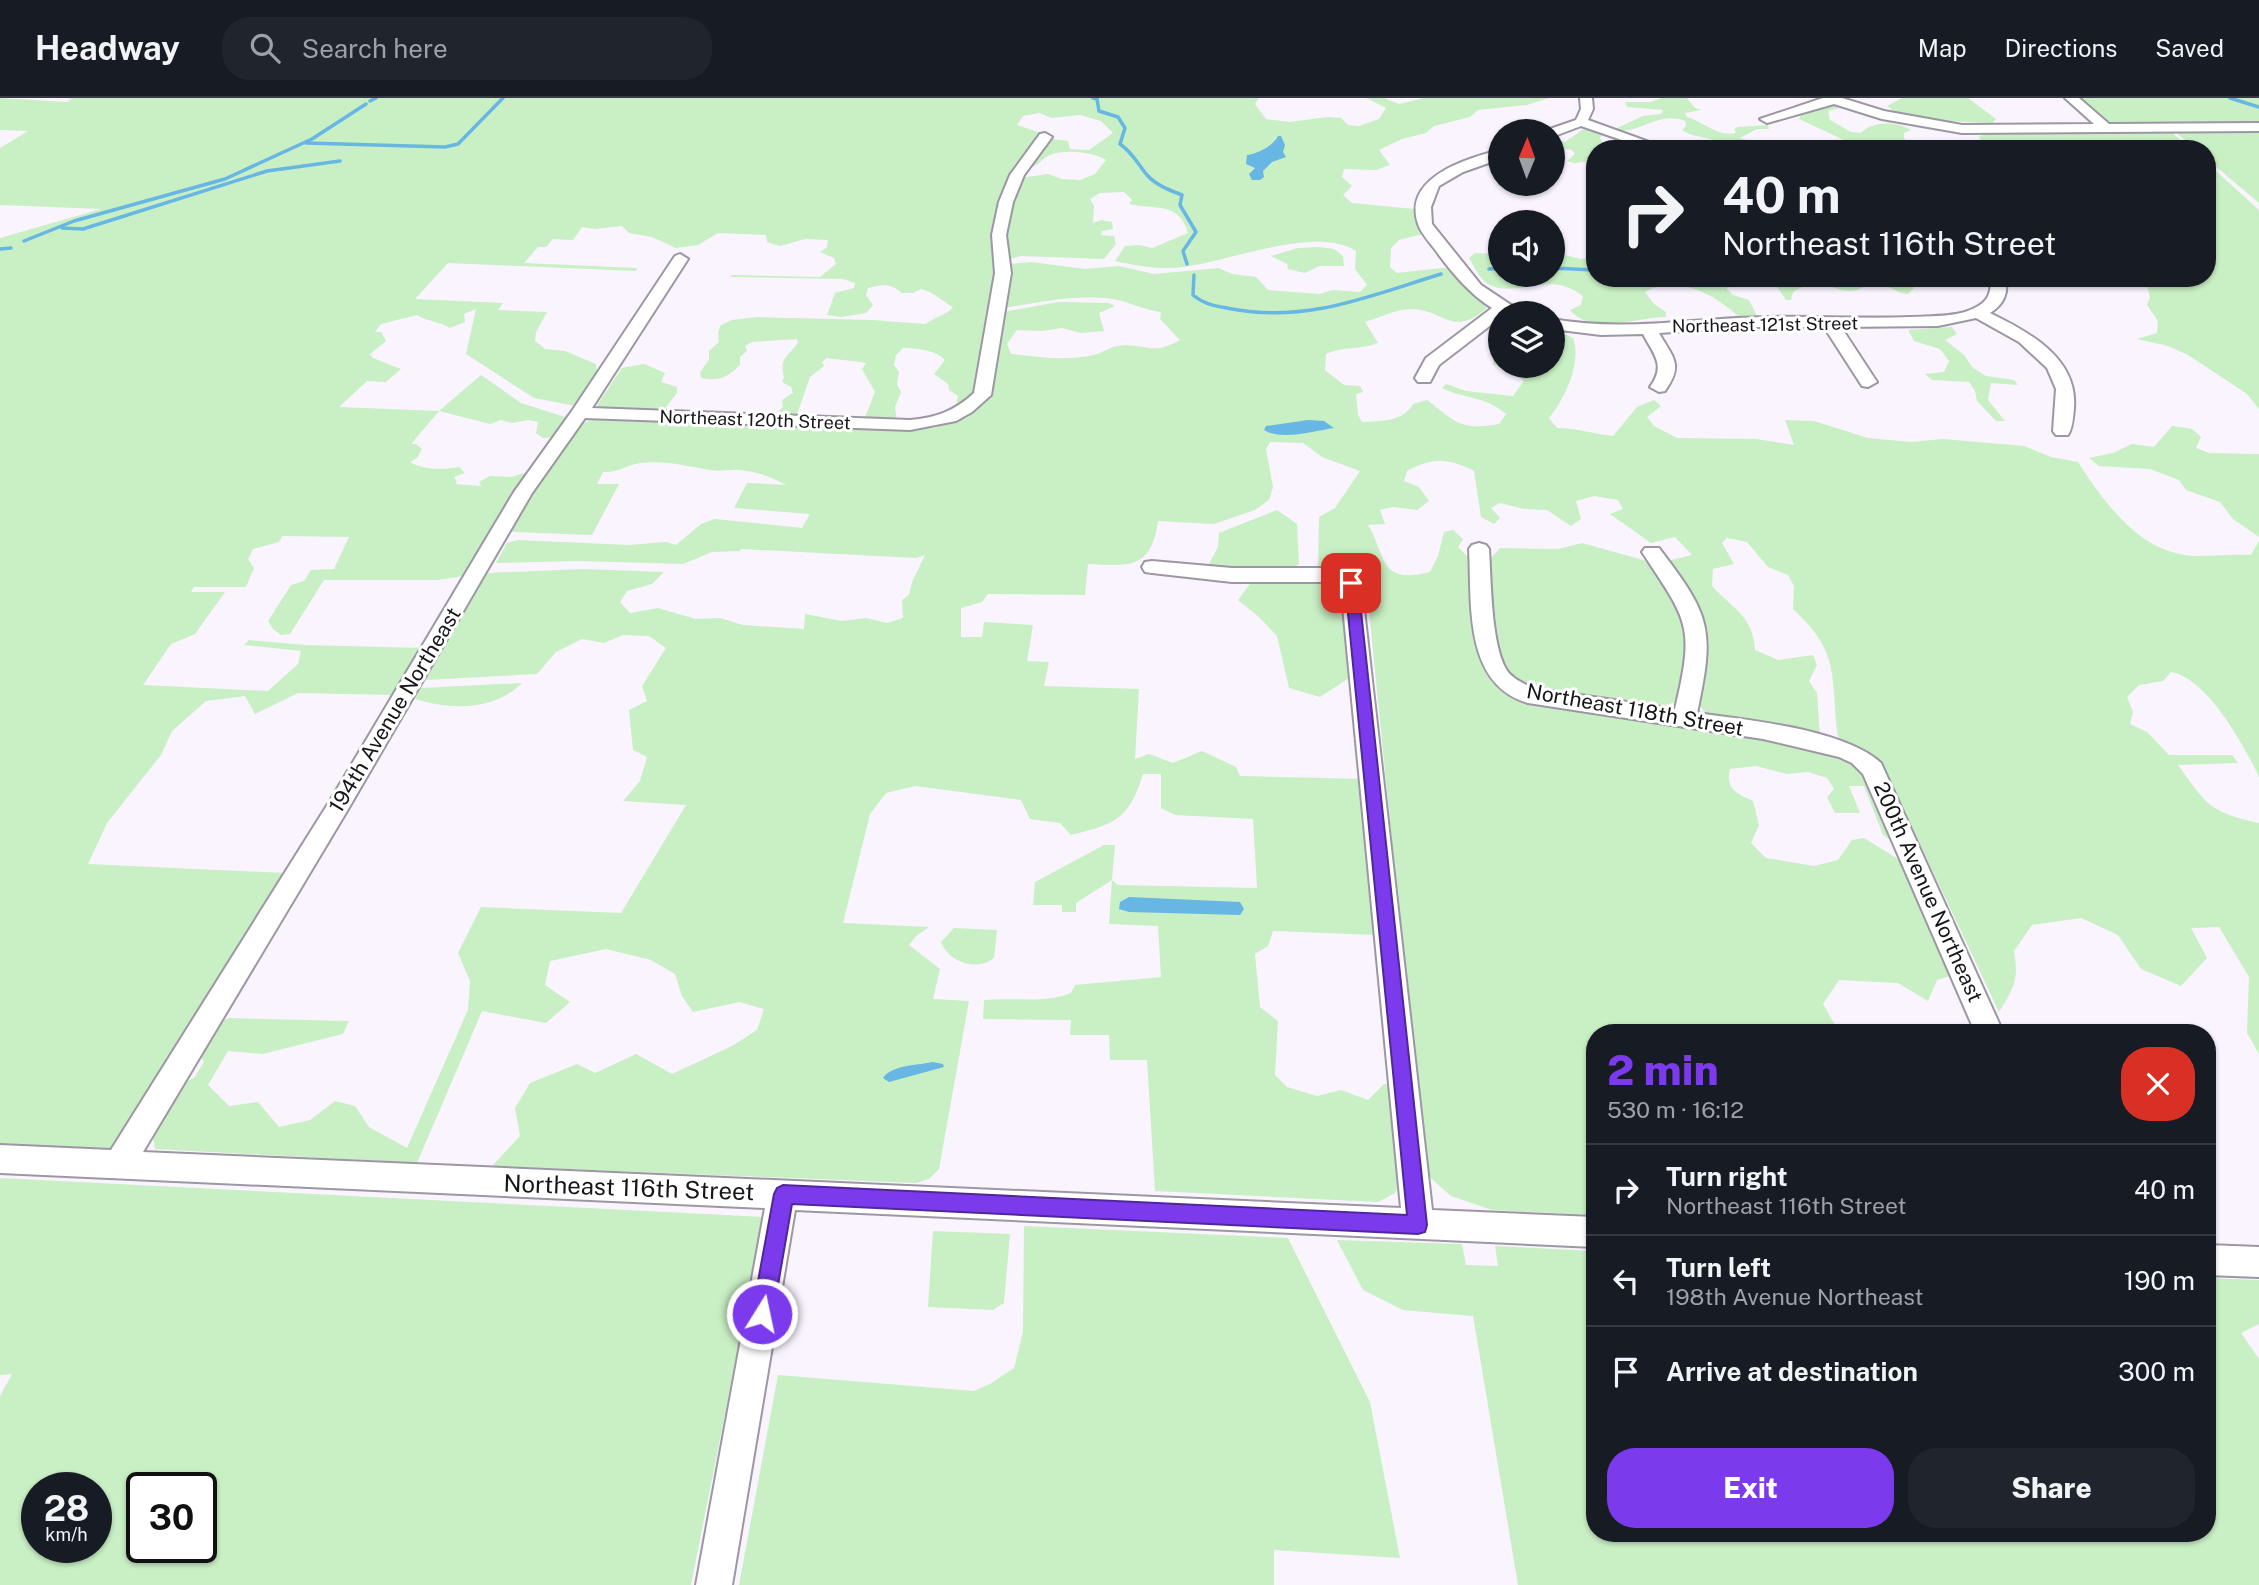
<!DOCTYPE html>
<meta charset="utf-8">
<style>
:root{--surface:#171b24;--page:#20242c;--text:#f1f3f6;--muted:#9ea1a6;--line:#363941;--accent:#7c3aed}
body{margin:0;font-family:"Public Sans",sans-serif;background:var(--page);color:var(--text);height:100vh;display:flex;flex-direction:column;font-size:26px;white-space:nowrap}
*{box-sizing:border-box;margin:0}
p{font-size:23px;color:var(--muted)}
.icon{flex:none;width:38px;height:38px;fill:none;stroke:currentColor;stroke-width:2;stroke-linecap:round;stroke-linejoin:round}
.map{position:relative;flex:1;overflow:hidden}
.sheet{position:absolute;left:1586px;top:926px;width:630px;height:518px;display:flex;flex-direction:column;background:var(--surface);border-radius:28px;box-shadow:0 2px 5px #0004}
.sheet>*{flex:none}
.hud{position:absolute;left:1586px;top:42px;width:630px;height:147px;border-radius:28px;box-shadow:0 2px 5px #0004;background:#171b24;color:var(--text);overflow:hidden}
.needle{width:46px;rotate:1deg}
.tools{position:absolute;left:1488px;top:21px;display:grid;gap:14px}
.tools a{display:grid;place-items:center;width:77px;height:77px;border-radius:50%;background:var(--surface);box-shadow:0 2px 5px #0004;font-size:35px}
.speed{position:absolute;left:21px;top:1374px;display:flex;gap:14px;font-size:35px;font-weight:700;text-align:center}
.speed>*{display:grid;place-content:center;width:91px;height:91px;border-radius:50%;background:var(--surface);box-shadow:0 2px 5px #0004;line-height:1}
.speed small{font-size:18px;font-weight:400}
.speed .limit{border:4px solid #111;border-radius:10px;background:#fff;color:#111}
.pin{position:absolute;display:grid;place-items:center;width:60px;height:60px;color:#fff;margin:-30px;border-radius:14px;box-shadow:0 4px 10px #0006}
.me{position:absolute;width:77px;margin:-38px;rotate:10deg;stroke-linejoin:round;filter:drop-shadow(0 0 5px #0008)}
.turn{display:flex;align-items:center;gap:24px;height:147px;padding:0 21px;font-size:32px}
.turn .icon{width:91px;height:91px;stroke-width:2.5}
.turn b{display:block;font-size:49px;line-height:60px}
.round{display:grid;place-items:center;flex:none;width:74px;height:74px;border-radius:28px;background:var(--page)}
.summary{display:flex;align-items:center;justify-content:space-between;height:119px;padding:0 21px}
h1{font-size:42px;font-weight:800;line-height:52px;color:var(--accent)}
.action{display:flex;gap:14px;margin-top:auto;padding:14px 21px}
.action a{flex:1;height:80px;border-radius:28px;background:var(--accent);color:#fff;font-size:28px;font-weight:800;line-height:80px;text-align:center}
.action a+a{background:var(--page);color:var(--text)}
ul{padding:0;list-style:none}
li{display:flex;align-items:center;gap:21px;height:91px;padding:0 21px;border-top:2px solid var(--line)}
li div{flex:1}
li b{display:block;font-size:26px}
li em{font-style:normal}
header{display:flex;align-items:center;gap:42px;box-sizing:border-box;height:98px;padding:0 35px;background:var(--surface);border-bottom:2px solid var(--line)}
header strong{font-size:33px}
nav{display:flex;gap:38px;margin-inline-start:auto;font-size:24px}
.search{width:490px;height:63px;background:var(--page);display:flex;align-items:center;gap:18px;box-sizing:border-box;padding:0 24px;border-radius:28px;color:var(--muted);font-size:26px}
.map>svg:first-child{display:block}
</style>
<header>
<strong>Headway</strong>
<div class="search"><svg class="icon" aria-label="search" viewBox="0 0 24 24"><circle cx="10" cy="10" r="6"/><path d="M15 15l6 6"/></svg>Search here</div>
<nav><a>Map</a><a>Directions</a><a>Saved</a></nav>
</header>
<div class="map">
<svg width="2259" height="1487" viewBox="0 0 2259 1487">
<rect width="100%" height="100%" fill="#f9f4fe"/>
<path fill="#c9efc4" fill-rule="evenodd" d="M0,0L67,4L72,1L66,0H1259L1255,6L1266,21L1289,24L1328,19L1341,20L1348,27L1359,28L1379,21L1386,10L1366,0H1384L1399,6L1424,0H1549L1527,7L1478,12L1470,19L1434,28L1426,35L1402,41L1379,52L1390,67L1376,72L1344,71L1342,79L1352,88L1343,97L1352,105L1414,111L1423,136L1399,142L1391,150L1390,169L1397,175L1451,169L1487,210C1451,241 1444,210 1409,211C1394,212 1378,220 1365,224L1378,245C1360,252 1343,248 1326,256L1325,272L1344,287L1360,288L1363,294L1356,296L1358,317L1362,324C1381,323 1403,324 1413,306L1427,302C1456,324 1460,333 1499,326L1506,316C1484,297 1466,302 1442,290L1446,286L1466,293L1513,298L1524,283L1513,274L1493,266L1494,262L1500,264V268L1537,271L1552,268V257L1556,252L1552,230L1573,240C1582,264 1565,301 1549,320L1557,330C1577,330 1593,336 1613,338L1637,309L1654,302L1661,308L1647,319L1654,328L1677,340L1756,341L1794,347L1785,322L1814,323L1868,340L1911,344L1943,341L2024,348L2051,359L2078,364C2105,406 2141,457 2197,458C2215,458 2233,456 2251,457L2259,443V679C2244,647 2207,580 2171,574L2163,583L2139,587L2127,599L2133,614L2130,626L2147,634L2169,657H2232L2238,665L2178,667C2207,707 2209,714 2259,725V956L2247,935L2249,879L2219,829L2191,830L2207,860L2181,888L2141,871L2118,837L2081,820L2032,827L2014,853C2019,883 2014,889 1999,914L1886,674L1874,660L1848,649L1838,639C1830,579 1842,556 1793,511L1794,488L1788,477L1768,469L1747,444L1727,440L1722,445L1734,466L1713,471L1712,488C1734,512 1753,518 1755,552L1778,562L1813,557L1817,567L1809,583L1817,595L1820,640L1706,615L1699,607L1703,533L1685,490L1667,463L1692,457L1675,439L1651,445L1610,416L1623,411L1618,402L1594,398L1576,403L1581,421L1571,428L1547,412L1524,411L1500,405L1491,410L1500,420L1494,426L1481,419L1474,373C1447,360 1434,359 1407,373L1404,383L1419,389L1429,403L1417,412L1393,409L1380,412L1385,426L1368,427C1387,458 1378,487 1430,474L1438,458L1444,434L1453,432L1463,441L1458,449L1471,462L1482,566L1495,584L1518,600C1562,607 1606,615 1650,621C1700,628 1825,639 1862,669C1883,687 1892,725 1903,750L1883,737L1864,688H1849L1860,715H1835L1827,699L1834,691L1827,680L1808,674L1787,676L1756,668L1730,671C1725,691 1737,696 1753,703L1759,727L1751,745L1766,760L1814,768L1838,762L1852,742L1864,740L1906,766L1953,877L1937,882L1928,903L1898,885L1839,882L1823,906L1839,934H1594V1117L1492,1112L1451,1098L1425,1075L1366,482L1353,474L1318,470L1319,419L1335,410L1360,373L1322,359L1303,345L1270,344L1266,351L1273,389L1269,402L1255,412L1214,426L1158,423C1151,472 1129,468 1088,466L1085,497L988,496L982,504L961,510V539H982L984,524L1033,527L1027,563L1049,564L1044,588L1139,591L1135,661L1149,656L1173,665L1202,653L1236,669L1240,678L1366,681L1377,837L1273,833L1268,848L1255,856L1260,909L1278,923L1275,977L1287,989L1317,998L1341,992L1368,1002L1384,986H1394L1402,1078L1395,1095L1378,1104L1155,1093L1147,962H1110L1109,937H1070L1071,922L983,921L984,902C1013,899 1045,906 1071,895L1075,887L1161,879L1158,828L1109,826L1112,782L1076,805V814H1062V807H1033L1035,784L1104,747H1115L1112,782L1118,787L1257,790L1253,721L1175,717L1161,710V676H1143C1129,721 1116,726 1071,737L1060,725L1030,721L1021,702L915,688L886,695L870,716L843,825L929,829L916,838L909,847L940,871L933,901L969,903L939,1071L929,1081L916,1085L492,1068L520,1038L515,1010L530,985L577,966L595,975L636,956L672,976L732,948L757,932L764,911L739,904L693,914L682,898L675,876L651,862L606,851L550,863L545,887L570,904L546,925L482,913L417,1065L155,1051L153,1039L181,986L194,980L204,964L198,956L216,925L229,920L349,923L343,936L263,956L228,953L208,987L229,1008L258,1004L279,1029L310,1022L335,1003L355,1008L369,1029L407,1050L468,912L470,883L458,855L481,809L621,815L686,707L623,703L640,683L647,659L633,652L629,612L647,603L642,588L666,550L649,538L623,537L604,545L582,541L556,554L537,576L425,582L488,475L583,471L664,474L652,486L627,493L620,504L630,515L658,510L696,521L720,520L743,527L804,531L805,516L842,523L866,520L887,525L903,520L902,502L909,497L912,484L925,457L916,460L741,451L740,453L712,454L683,466L577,463L496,465L507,445L518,442L629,447L666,444L676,447L701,426L715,421L802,430L810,416L734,410L747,385L786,387C772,379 755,373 739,372C729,371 720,374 711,372C686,368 665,362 640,365C626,367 618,375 603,374L597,386H619L592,437L513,434L511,432L545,372L580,326L602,319L934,330L967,320L992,295L997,228L1003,214L1058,204L1109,205L1115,208L1099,215L1104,233L1081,235L1062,230L1041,233L1017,232L1007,246L1011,256C1040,259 1068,264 1097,256C1104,254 1110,249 1117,248C1145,244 1150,259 1180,242L1160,221L1161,214C1144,212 1130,204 1113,201C1076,196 1040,204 1004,210L1010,166L1031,164L1085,171L1119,168L1154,176L1219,170L1232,176L1256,179L1268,192L1319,196L1333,192L1360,194L1367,187L1355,171L1356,153C1317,127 1230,163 1184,169C1160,172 1138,168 1115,163L1125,148L1139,147L1152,150L1188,135C1179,103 1155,112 1129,106L1132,102L1124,94L1100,95L1090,101L1094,108L1093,125L1101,122L1112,124L1113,131L1102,133L1101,137L1114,138L1116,146L1104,161L1021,158L1006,162L1005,129L1020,80L1048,76L1062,81L1080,82L1095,76L1106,62C1093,54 1065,51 1050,57C1040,62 1038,69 1026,71L1053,41L1068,43L1070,51L1089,52L1113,35L1101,23L1080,17L1052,20L1039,15L1023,18L1017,27L1041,35L1042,39C1017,66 999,95 994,133C991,147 997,156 998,170C999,184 983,280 977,292C973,301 967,306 959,312L956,306L958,298L949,292L948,286L934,276L945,262C936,252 916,250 903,250L896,257L894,267L899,274L897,286L901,294L895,309L897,323L864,322L875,294L862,271L866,265C852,262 840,262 827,260L822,264L824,268L810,279L796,319L780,318L779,313L783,309L782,302L793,295L791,289L782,284L784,279C779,260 787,259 798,245L797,241L752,244L745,248L747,253L740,259V267C728,279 718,284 701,280L700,274L709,262V253L719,244L718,234L721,227L732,222L757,219L872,222L925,226C933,220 947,217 953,209C942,203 934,194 921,191L913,195H902C891,185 882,186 868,190L866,197L873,207L866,215L841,219L827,217L835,195L854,190L855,185L843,181L730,179L732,177L820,179L836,166L834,160L820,154L827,149L828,142L805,141L780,148L767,144L766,137L718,135L698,147L676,150L652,139L629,135L622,128L595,131L582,129L573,142L553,141L546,149H538L524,165L637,170L636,173L448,165L415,201L503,205L498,212L547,214L536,234L535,243L545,251L565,253L596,266L597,275L576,308L534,300L466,256L476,211L464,216L465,224L450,230C439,223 428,224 417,217L381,226L375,234H381L386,243L370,256L373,260L401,271L386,284L367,283L339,309L439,313L481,277L521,305L568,320L555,339L543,340L536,335L538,324L528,322L512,325L501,322L490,326L439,313L411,346H416L422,351L417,360L410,364C423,372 444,372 459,369L465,375L454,379L457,384L455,386L481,388L479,384L490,378L511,379L531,373L510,403L464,478L437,482H324L290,536L281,537L273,531L268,523L291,487L304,483L311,472L334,471L349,439L282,438L279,444L253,451L248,461L254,470L246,489H194L191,494H225L195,536L171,546L143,587L268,593L298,566L301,553L244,547L249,542L305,547L424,550L396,597L298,595L255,616L245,598L206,603L172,633L161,657L107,725L88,766L285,775L113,1055L0,1049V140L101,111L0,107V50L28,33L0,32Z
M1661,0H1687L1695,10L1701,12L1685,15L1687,19C1704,24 1717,39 1736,35L1734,31L1738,29L1768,27L1769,31H1757L1740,40L1759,46L1809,51H1721L1719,44C1706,38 1693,40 1682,32L1686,28L1685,23C1657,12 1637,39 1615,31L1643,18L1661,16L1663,12L1627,9L1625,4H1651Z
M1902,0H1968L1996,21L1992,25L1923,22L1901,18L1887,8Z
M2075,0H2259V26H2112L2102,22Z
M1830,6L1839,10L1828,13L1830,22L1851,34L1861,35C1872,23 1897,23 1911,32L1904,35V40L1915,50L1818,51L1844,48L1846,43L1799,21L1801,17Z
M1594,31L1602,35L1600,40L1605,48L1594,51V66L1592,63L1574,65L1567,63L1575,56L1572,52L1552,49V41L1565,44L1582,32Z
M2173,32H2259V105L2207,61V51H2195Z
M2170,33L2191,51H2003L1981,45L1979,38L1993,35Z
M2207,65L2259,112V311L2247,296L2188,257L2168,248L2137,241L2157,235L2158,223L2147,207L2150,199L2145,180H2207Z
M1319,149L1334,151L1343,158L1344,168H1319L1305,175L1288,171L1287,166L1271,158L1298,150Z
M1552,154L1581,161L1594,159V180H1909L1914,190L1908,196C1896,196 1889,186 1877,185C1868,185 1865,189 1857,192C1836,198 1824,175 1793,194L1791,202H1786L1774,184L1756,183L1726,190L1733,197L1749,202L1757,218H1738C1714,196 1677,176 1645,194L1654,206L1666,214V219C1636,219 1593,239 1570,212L1581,207L1583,198C1576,193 1568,188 1558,187C1535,183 1503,200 1484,183C1478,177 1473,167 1469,160L1475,155L1500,156V177H1552Z
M1952,229L1957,236L1945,242L1964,257L1973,270L1986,278L2014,282L2018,287L1991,285L1988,302L2005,323H1996L1977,303L1975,293L1969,284L1932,282L1925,276L1944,274L1949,263L1940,251L1914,243L1908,232Z
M644,266L665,275L661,284L677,289V295L663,313L603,311L597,307L622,270Z
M2172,328L2192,331L2201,339L2196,350L2209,355L2259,356V439L2233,421L2220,404L2186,392L2179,382L2150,371L2099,368L2089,360L2113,355L2132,346L2154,349Z
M1277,412L1297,426L1299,466L1290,471L1219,470L1209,466L1218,449L1219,435Z
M1582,445L1654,465C1688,524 1699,536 1676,604L1651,611L1526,591L1508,581L1498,540L1488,463L1500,450L1558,451Z
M1253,482C1283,483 1325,475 1348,496L1355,576L1320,599L1289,590L1277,538L1259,519L1238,502Z
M522,585C494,613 451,612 415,601L421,590Z
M954,830L997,832L994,860C976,874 949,864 941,844Z
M0,1080L764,1119L691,1487H0V1298L12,1276L0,1277ZM37,1390H96V1449H37ZM142,1390H201V1449H142Z
M1024,1128L1288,1140L1370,1304L1400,1460L1274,1452V1487H739L778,1277L974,1293L990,1286L1014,1270L1023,1234Z
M933,1133L1010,1136L1004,1205L993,1212L928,1209Z
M1337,1142L1462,1146L1466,1167L1498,1168L1495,1148L1594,1153V1435H2207V1180L2259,1182V1226L2241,1235L2259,1261V1487H1518L1473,1218L1403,1212L1363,1192Z"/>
<path fill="#68b6e3" d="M1278,38H1281L1285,47L1283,54L1286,59L1272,64L1263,73L1264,79L1260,82H1252L1249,76L1255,70L1246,66L1247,57C1258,56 1274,47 1278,38Z
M1308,322L1324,323L1334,330C1314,333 1281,343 1264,332L1266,328Z
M1129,799L1240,804L1244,811L1240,817L1129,814L1119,811L1120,804Z
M933,964L943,966L944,969L889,984L883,980C891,967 919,967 933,964Z"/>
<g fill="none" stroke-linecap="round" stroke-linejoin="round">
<path stroke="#68b6e3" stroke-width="3.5" d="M1093,0L1097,1L1099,13L1118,19L1125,30L1120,46C1133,55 1137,65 1147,77C1156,87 1169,92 1182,97L1180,107L1196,134L1183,153L1187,166
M2230,0L2259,9
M370,3L376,0
M306,45L445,49L458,46L503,0
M62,130L83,131L267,73L340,63
M24,143L74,123L225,81L312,41L366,6
M0,151L11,150
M1552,170L1594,172
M1489,171L1500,170
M1194,177L1193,197C1205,207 1217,208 1232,211C1308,225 1369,198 1441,176"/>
<g stroke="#9d96a4" stroke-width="4">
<path id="minor" d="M1580,0H1592L1593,11L1588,22L1660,48L1658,51H1648L1581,28L1552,39V33L1547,32L1576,22L1581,11Z
M1823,0H1842L1884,13L1962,27L2094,26L2065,0H2079L2109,26L2259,25V33L1962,35L1882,21L1834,6L1767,25L1760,21Z
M1045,35L1052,39L1024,77L1013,104L1006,137L1011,175L991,297L972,314L956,323L910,332L585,320L532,395L347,713L143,1054L1401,1110L1341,488L1333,484H1232L1152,475L1145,474L1142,469L1145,464L1152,463L1232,470H1337L1358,480L1361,485L1432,1112L1594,1119V1149L795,1112L732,1487H696L765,1110L0,1075V1047L111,1052L331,701L514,394L572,313L675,158L680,156L688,161L592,310L910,322C935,320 955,313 974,295L995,175L992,137L999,104L1010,77L1040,36Z
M1500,52V61L1463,74L1439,88L1431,109L1432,126L1481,187L1523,215H1500V220L1439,267L1430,284H1418L1415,280L1426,260L1492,210C1470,196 1454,177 1439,157C1433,148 1421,136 1418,126C1402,79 1468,60 1500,52Z
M1990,180H2006C2008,196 2004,206 1990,215C2029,234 2078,260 2074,310C2073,319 2073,329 2068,337H2056L2053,333L2056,291L2047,270L2019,244L1976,220L1938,228L1841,229L1877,284L1868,289L1862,288L1824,229H1748L1659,235C1673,260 1684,266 1665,293L1659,294L1650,289C1666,267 1654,257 1643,236L1601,237L1552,231V221C1624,234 1694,220 1766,219C1815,218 1863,221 1911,219C1929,218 1948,219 1965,214C1983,208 1993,200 1990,180Z
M1479,445L1486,447L1489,451C1491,482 1491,545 1506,571C1511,580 1523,585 1532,590L1675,611C1695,527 1688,524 1642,454L1645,450H1659C1711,518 1715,531 1697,615C1747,622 1844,631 1881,665L2003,934H1975L1863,676L1852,665L1839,659L1763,641L1528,605C1463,586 1472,505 1469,451L1472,447Z
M2207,1147L2259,1149V1179L2207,1177Z"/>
</g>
<use href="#minor" fill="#fff" fill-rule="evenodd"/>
</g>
<path fill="#7c3aed" stroke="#51269a" stroke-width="2" d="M1351,481L1358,485L1427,1127L1425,1134L1418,1136L792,1106L773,1216L769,1224L762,1227L755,1224L752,1216L774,1096L777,1090L783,1087L1407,1117L1345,485Z"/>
<g text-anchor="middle" stroke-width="6" stroke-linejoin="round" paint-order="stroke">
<g font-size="18" fill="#18151a" stroke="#fff">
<text transform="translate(1765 227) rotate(-1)" y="6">Northeast 121st Street</text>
<text transform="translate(755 322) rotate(2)" y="6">Northeast 120th Street</text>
</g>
<g font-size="21" fill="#18151a" stroke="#fff">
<text transform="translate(395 612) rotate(-59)" y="7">194th Avenue Northeast</text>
<text transform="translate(1635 612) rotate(10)" y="7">Northeast 118th Street</text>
<text transform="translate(1928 794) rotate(66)" y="7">200th Avenue Northeast</text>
</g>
<g font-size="24" fill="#18151a" stroke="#fff">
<text transform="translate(629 1090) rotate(2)" y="8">Northeast 116th Street</text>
</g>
</g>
</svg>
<div class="tools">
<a><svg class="needle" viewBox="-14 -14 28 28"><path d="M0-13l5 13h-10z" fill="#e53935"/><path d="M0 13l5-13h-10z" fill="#9ea1a6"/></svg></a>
<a><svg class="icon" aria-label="sound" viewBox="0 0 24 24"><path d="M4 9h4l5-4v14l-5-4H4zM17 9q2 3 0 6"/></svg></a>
<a><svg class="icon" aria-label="layers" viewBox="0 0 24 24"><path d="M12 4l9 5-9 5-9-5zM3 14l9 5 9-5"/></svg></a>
</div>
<div class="speed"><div>28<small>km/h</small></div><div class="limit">30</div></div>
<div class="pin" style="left:1351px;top:485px;background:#d93025"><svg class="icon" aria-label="arrive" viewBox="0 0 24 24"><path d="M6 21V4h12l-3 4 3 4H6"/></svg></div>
<svg class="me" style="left:762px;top:1216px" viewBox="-20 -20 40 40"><circle r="17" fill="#7c3aed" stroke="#fff" stroke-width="3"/><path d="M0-11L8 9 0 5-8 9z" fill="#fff"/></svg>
<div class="hud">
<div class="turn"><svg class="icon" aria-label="right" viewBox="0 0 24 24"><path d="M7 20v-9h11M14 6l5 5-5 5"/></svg><div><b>40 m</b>Northeast 116th Street</div></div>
</div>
<section class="sheet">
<div class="summary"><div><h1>2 min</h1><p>530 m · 16:12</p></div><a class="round" style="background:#d93025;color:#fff"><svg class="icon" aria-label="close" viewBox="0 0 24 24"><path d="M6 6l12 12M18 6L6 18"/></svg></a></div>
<ul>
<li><svg class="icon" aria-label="right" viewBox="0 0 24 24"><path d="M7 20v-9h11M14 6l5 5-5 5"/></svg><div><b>Turn right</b><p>Northeast 116th Street</p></div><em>40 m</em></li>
<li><svg class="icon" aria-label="left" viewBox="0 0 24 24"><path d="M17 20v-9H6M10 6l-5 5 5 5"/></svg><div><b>Turn left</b><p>198th Avenue Northeast</p></div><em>190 m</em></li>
<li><svg class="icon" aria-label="arrive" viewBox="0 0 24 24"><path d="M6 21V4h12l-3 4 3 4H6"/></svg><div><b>Arrive at destination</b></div><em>300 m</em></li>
</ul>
<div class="action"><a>Exit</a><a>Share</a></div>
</section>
</div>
